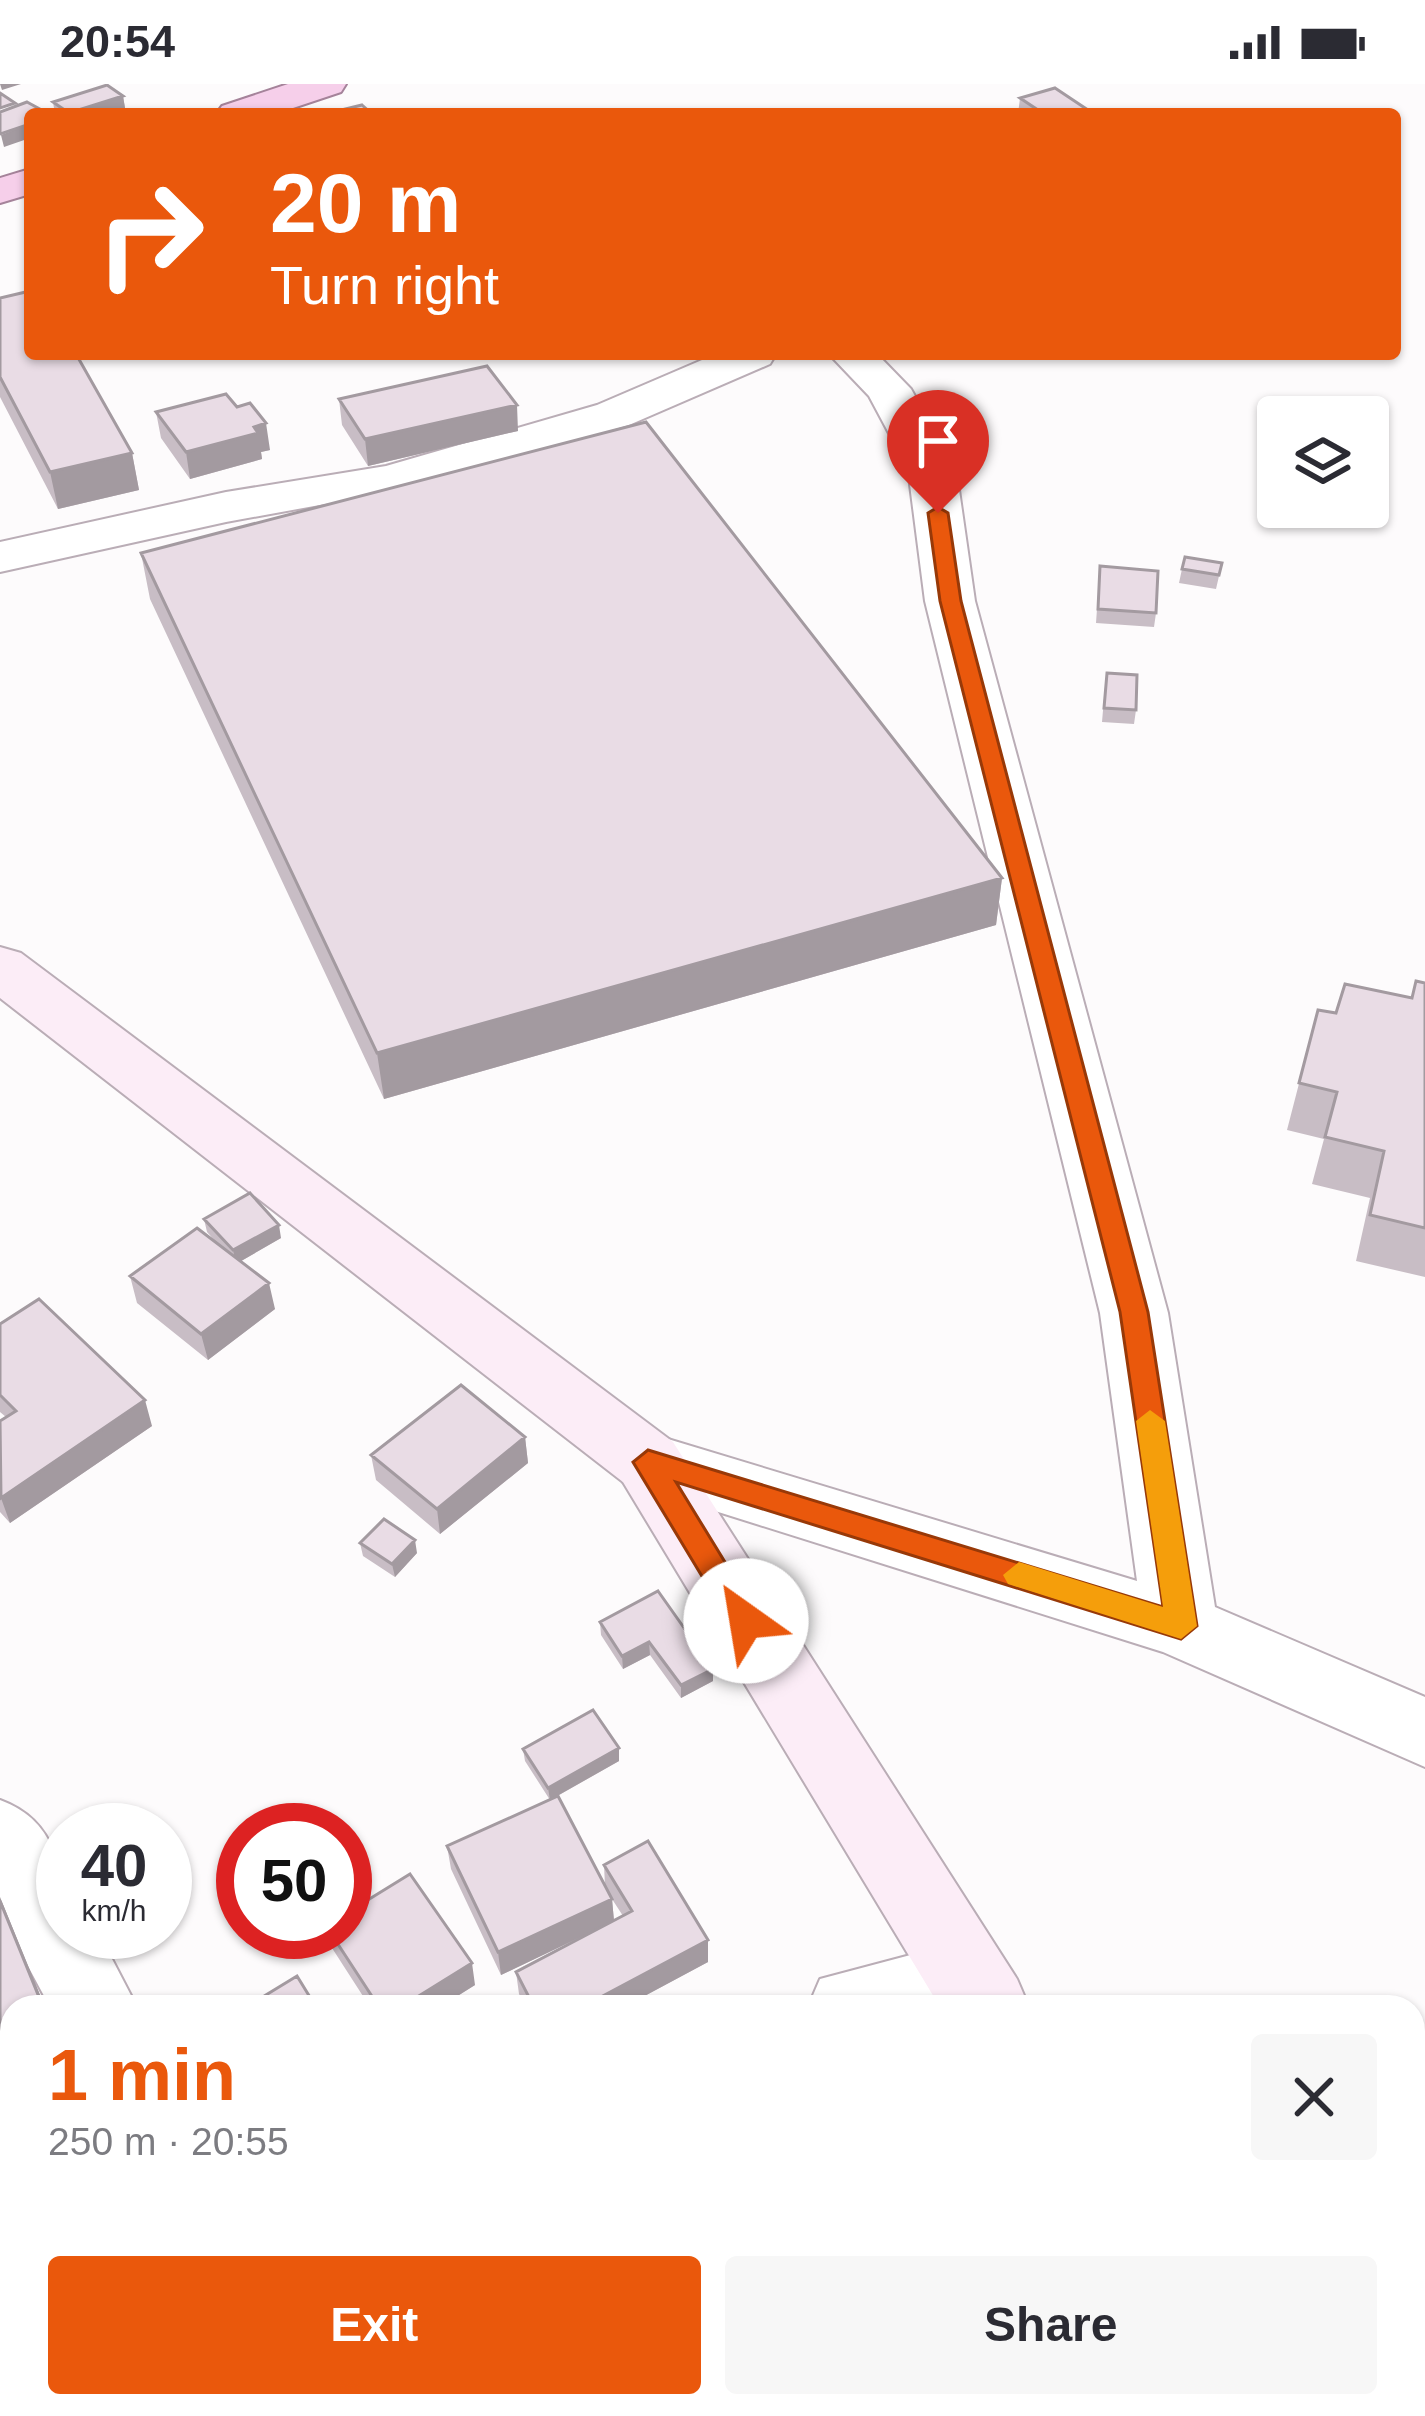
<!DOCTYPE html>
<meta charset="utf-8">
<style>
:root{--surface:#fff;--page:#f7f7f7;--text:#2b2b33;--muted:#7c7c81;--accent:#ea580c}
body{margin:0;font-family:Arial,sans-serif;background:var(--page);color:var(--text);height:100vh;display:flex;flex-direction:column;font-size:45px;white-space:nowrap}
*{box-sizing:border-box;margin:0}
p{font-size:39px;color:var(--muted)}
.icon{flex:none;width:66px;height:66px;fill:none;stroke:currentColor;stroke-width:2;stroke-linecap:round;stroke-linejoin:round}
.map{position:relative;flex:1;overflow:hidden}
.side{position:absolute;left:0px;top:1911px;width:1425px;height:423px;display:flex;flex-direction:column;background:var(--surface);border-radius:36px 36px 0 0;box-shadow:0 3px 9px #0004}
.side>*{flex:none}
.hud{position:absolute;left:24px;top:24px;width:1377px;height:252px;border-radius:12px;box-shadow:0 3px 9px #0004;background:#ea580c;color:#fff;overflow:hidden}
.fabs{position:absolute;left:1257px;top:312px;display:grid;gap:24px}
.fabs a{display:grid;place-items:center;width:132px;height:132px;border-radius:12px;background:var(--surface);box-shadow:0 3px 9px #0004;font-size:60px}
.speed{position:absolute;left:36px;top:1719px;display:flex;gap:24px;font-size:60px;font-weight:700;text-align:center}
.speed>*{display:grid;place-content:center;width:156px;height:156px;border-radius:50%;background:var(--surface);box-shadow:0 3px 9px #0004;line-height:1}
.speed small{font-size:30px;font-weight:400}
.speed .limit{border:18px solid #d22;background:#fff;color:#111}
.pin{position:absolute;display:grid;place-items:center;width:102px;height:102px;color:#fff;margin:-123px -51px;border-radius:50% 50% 50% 0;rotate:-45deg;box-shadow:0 0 12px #0007}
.pin .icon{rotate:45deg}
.me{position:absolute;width:132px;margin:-66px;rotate:328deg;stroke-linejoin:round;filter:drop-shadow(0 0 9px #0008)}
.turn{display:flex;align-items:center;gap:42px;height:252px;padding:0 48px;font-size:54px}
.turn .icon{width:156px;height:156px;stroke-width:2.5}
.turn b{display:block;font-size:84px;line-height:102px}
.round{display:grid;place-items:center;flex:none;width:126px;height:126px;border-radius:12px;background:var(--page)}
.headline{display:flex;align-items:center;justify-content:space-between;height:204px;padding:0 48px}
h1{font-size:72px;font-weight:700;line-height:90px;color:var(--accent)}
.button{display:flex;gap:24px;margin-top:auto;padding:24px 48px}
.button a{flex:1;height:138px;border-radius:12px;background:var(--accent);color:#fff;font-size:48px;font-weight:700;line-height:138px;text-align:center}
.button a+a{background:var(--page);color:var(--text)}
.status{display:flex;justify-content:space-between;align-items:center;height:84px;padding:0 60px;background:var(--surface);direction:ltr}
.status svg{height:33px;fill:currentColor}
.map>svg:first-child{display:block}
</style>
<div class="status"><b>20:54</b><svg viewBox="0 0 49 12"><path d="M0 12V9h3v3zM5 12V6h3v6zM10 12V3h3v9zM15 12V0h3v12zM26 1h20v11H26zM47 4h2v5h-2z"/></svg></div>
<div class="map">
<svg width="1425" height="2332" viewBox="0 0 1425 2332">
<rect width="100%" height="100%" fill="#fdfbfc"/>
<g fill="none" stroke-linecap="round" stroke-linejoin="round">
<g stroke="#baadb6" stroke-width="4">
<path id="minor" d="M716,270H776L770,280L629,341L408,405L226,438L0,488V458L226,408L386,382L597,321Z
M829,270H877L911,305L956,385L975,517L1168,1229L1215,1523L1425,1613V1683L1163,1568L623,1398L612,1378L623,1358L648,1349L1137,1497L1100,1229L925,517L908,385L869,312Z
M0,1716C60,1738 63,1791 63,1848H98L137,1923H50L0,1830Z
M967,1856L996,1868L1009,1896L997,1923H808L820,1895Z
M12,2057V2145L0,2146V2058Z"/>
</g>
<g stroke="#baadb6" stroke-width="4">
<path id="secondary" d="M0,863L21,869L673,1358L1017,1895L1029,1923H940L623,1398L0,914Z
M1238,2322H1335L1339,2332H1243Z"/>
</g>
<g stroke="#a5839a" stroke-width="4">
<path id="trunk" d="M288,0H346L341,8L275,30H216L222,22Z
M30,85V110L0,119V94Z"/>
</g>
<use href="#minor" fill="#fff" fill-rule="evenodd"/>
<use href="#secondary" fill="#fcedf7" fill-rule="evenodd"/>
<use href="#trunk" fill="#f6cfea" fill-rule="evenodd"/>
</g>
<path fill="#c8bdc5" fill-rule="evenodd" d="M123,12L125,24L107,30H55L53,18Z
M1020,14L1094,30H1018Z
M0,214L132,369L139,406L58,425L0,313Z
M339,315L518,347L368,382L342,341Z
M237,323L270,366L261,368L262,375L190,395L161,354L156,328Z
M141,469L1002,794L996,841L384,1015L150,515Z
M1222,479L1216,505L1179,499L1182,485Z
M1100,482L1156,529L1154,543L1096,539Z
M1105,603L1136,626L1134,640L1102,638Z
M1416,897L1425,899V1193L1356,1177L1370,1114L1312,1100L1324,1055L1287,1046L1318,926L1336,929L1411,914Z
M204,1135L281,1154L241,1177L275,1225L208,1276L137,1219L130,1192L216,1158L207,1148Z
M0,1240L152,1342L10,1439L0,1428V1337L6,1333L0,1328Z
M525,1353L528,1379L440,1450L376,1396L371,1371Z
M360,1459L417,1469L395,1493L363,1472Z
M658,1507L713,1597L681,1614L650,1571L623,1585L601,1551L600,1538Z
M523,1665L619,1677L552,1715L605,1802L604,1781L708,1856V1878L624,1923H526L519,1910L516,1888L606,1841L501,1891L451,1785L447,1762L550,1716L525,1677ZM612,1815L623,1832L614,1837Z
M327,1848H345L475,1901L440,1923H370L332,1864Z"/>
<path fill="#a39aa0" d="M0,0H21L2,6Z
M123,12L125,24L107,30H69Z
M30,40V54L4,63L1,51Z
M517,321L518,347L368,382L365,355Z
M266,339L270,366L261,368L262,375L190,395L186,368Z
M132,369L139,406L58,425L50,388Z
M1002,794L996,841L384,1015L377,969Z
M279,1141L281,1154L236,1180L233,1166Z
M269,1199L275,1225L208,1276L201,1250Z
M145,1316L152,1342L10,1439L1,1414Z
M525,1353L528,1379L440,1450L437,1425Z
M415,1456L417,1469L395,1493L392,1480Z
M649,1558L650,1571L623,1585L622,1572Z
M713,1585V1597L681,1614V1601Z
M619,1664V1677L550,1716L548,1704Z
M0,1813L45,1923H43L0,1817Z
M612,1815L614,1837L501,1891L498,1868Z
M708,1856V1878L624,1923H582Z
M472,1879L475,1901L440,1923H401Z
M12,1971V1998L0,2004V1977Z"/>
<path fill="#e9dce5" stroke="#a39aa0" stroke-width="3" d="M107,1L123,12L69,29L53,18Z
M1055,4L1094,30H1044L1020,14Z
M0,9L15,19L0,24Z
M27,18L49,30H30V40L0,50V28Z
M362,21L372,30H325Z
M30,207V270H76L132,369L50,388L0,293V214Z
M487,282L517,321L365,355L339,315Z
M226,310L237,323L250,319L266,339L254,343L258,349L186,368L156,328Z
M646,338L1002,794L377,969L141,469Z
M1185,473L1222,479L1219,491L1182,485Z
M1100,482L1158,487L1156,529L1098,525Z
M1107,589L1137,591L1136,626L1104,624Z
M1416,897L1425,899V1144L1370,1131L1384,1067L1325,1053L1337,1008L1299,999L1318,926L1336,929L1345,900L1412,914Z
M250,1109L279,1141L233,1166L204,1135Z
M197,1144L269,1199L201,1250L130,1192Z
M39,1215L145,1316L1,1414L0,1337L16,1327L0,1311V1240Z
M461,1301L525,1353L437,1425L371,1371Z
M384,1435L415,1456L392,1480L360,1459Z
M658,1507L713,1585L681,1601L649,1558L622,1572L600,1538Z
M593,1626L619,1664L548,1704L523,1665Z
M558,1712L612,1815L498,1868L447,1762Z
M648,1757L708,1856L582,1923H534L516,1888L632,1827L604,1781Z
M410,1790L472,1879L401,1923H379L330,1848H345V1830Z
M0,1817L43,1923H12V1971L0,1977Z
M297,1892L316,1923H249L248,1922Z
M682,2322H794L800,2332H666Z
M1214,2322H1235L1242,2332H1201Z"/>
<path fill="#ea580c" stroke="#983908" stroke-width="3" d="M938,423L948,429L961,517L1148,1228L1197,1542L1181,1555L676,1398L761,1537L746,1550L735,1547L633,1378L648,1366L1163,1523L1120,1228L940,517L928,429Z"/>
<path fill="#f59e0b" d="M1150,1326L1165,1337L1197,1542L1181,1555L1008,1500L1003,1491L1019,1478L1163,1523L1136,1337Z"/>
</svg>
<div class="fabs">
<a><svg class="icon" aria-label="layers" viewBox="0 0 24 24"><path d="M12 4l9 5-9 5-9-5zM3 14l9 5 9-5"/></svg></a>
</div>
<div class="speed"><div>40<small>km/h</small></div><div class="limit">50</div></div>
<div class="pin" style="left:938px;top:429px;background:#d93025"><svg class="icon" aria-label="arrive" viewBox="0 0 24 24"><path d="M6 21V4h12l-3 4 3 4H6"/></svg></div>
<svg class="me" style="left:746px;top:1537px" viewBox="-20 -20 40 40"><circle r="19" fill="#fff"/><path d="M0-13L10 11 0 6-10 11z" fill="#ea580c"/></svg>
<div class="hud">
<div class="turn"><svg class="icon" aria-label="right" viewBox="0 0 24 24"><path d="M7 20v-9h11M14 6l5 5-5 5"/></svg><div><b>20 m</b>Turn right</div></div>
</div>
<section class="side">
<div class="headline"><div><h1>1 min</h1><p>250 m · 20:55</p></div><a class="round"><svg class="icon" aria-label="close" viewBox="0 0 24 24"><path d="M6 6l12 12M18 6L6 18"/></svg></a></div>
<div class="button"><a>Exit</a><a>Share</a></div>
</section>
</div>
